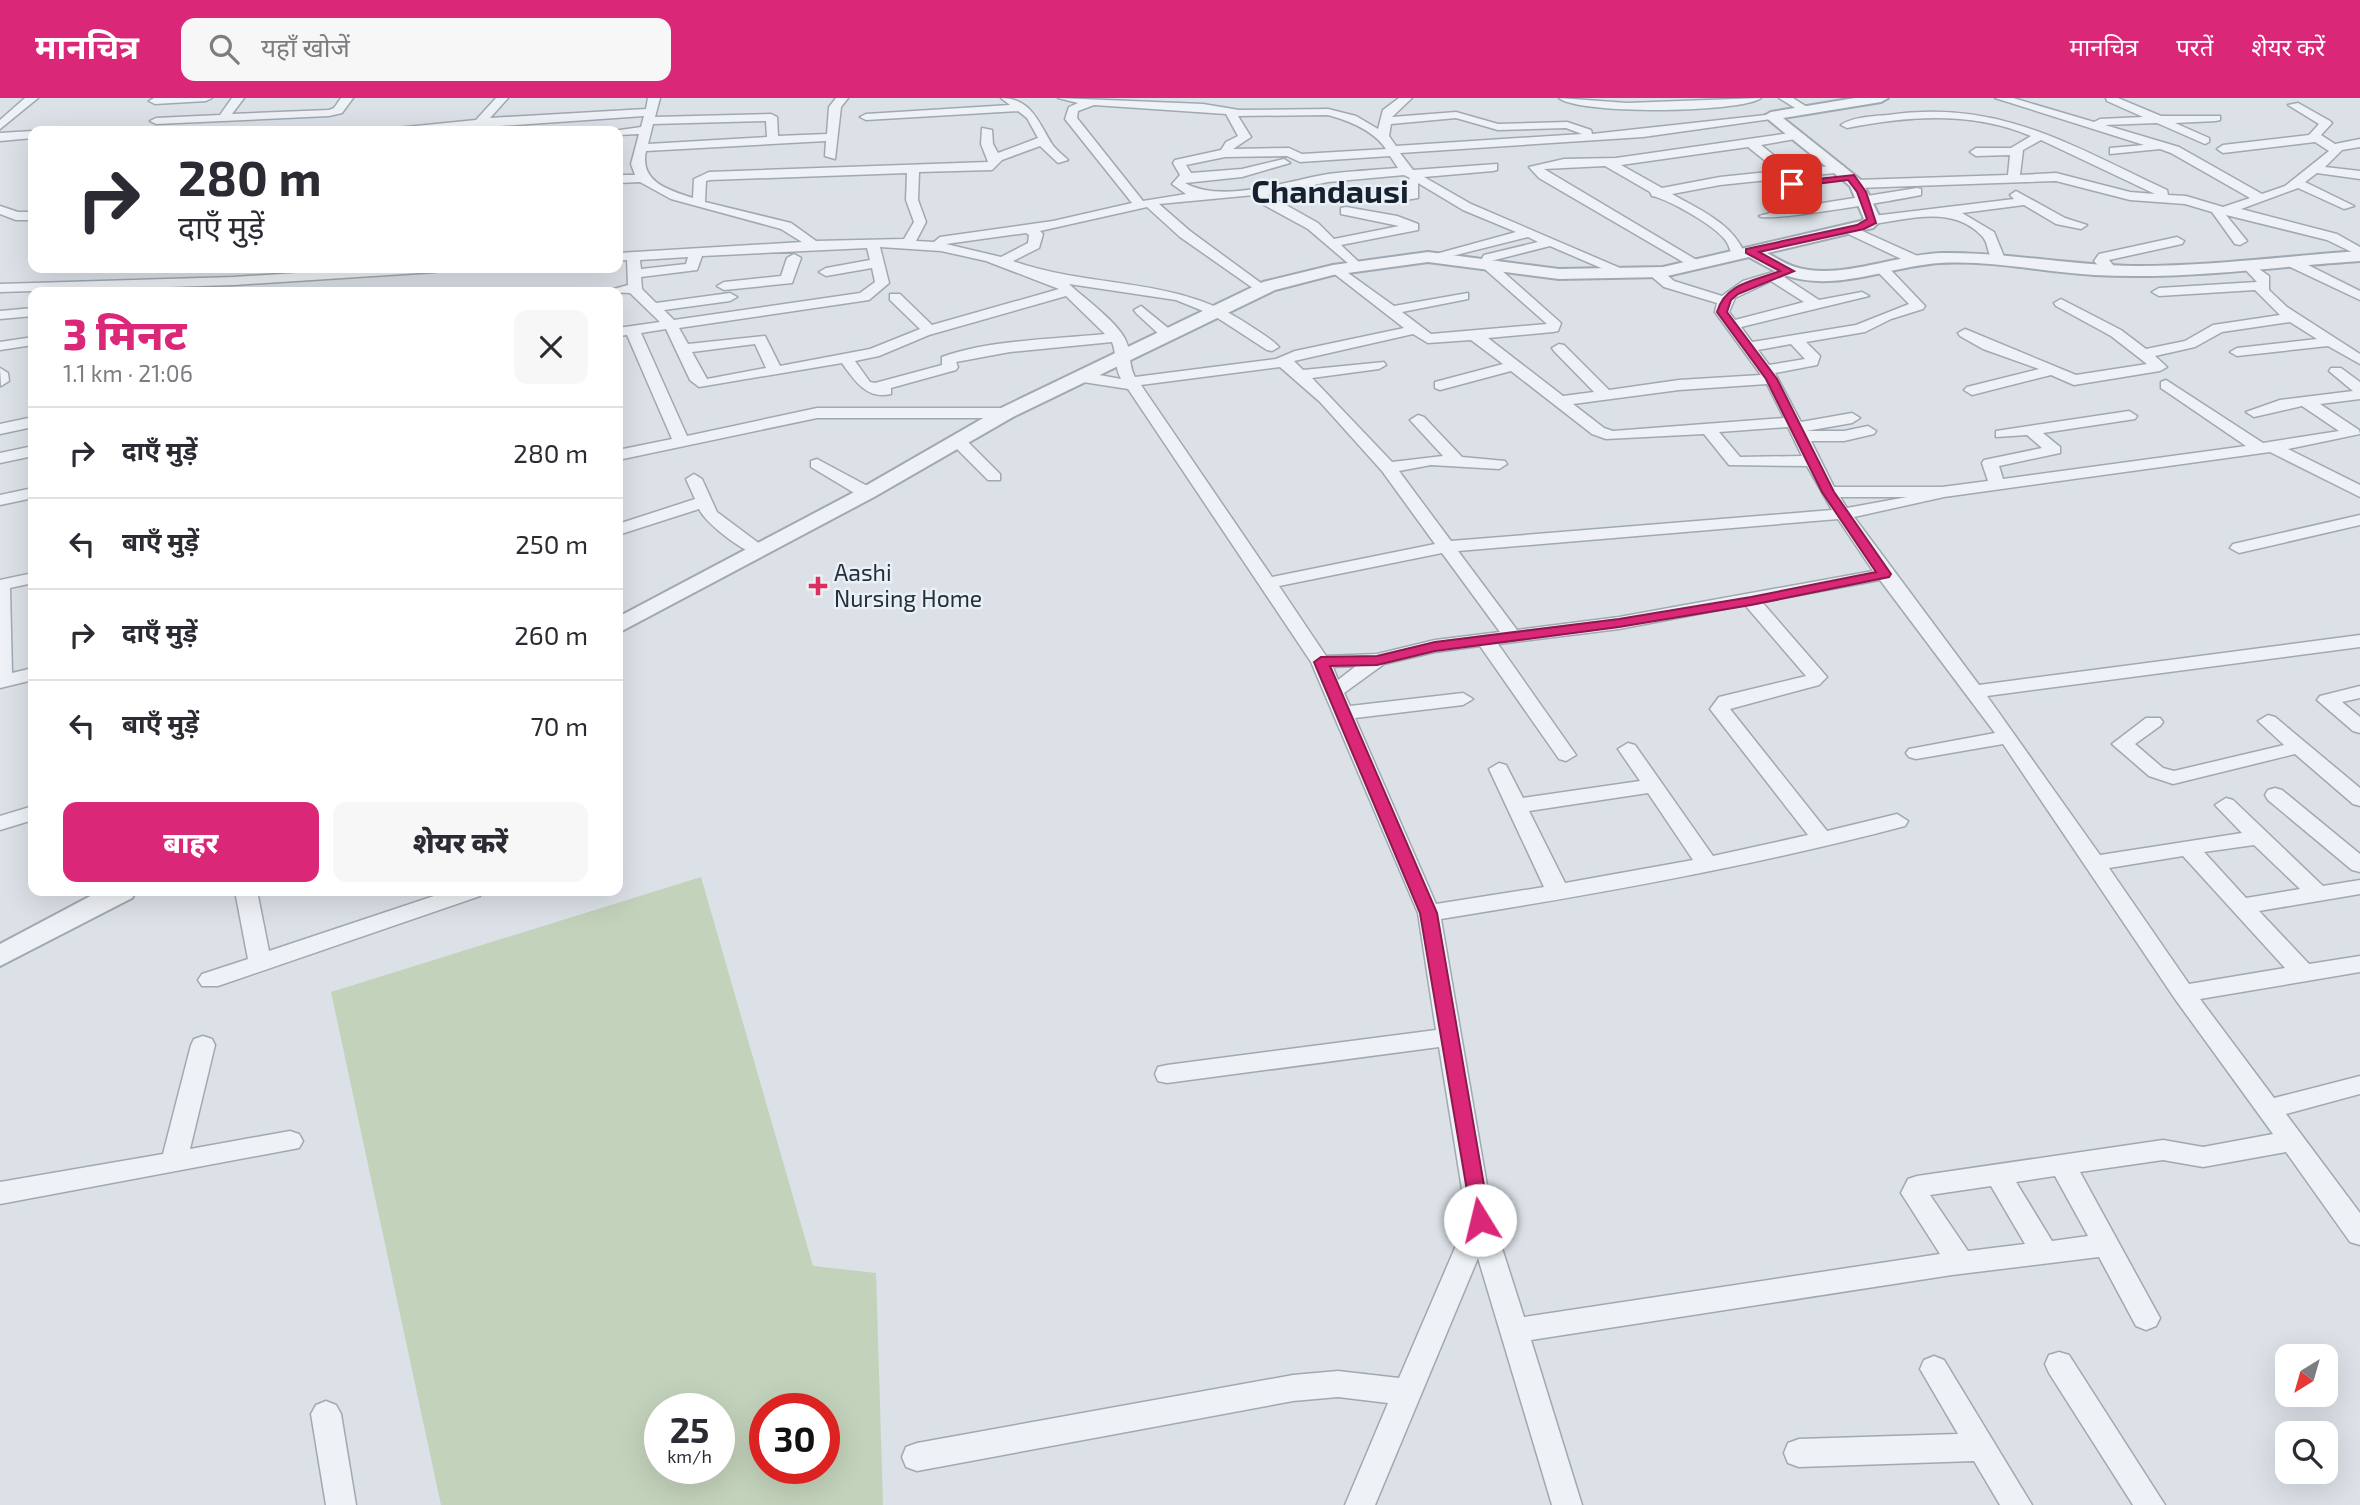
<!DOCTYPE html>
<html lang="hi">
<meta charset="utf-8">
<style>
:root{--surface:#fff;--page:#f7f7f7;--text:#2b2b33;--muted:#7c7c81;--line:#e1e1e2;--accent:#db2777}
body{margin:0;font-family:"Exo 2","Noto Sans Devanagari",sans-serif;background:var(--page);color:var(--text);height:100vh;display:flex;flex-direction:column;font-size:26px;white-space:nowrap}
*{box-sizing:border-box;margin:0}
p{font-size:23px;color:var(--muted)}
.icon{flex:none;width:38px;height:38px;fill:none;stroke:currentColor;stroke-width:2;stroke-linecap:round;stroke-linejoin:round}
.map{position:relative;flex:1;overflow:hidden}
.side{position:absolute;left:28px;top:189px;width:595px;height:609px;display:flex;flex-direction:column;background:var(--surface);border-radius:14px;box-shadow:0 7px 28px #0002}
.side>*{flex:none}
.top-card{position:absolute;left:28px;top:28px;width:595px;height:147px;border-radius:14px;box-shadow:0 7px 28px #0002;background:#fff;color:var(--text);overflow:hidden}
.needle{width:46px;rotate:217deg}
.fabs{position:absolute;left:2275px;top:1246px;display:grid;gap:14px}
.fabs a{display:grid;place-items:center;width:63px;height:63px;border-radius:14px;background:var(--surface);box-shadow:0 7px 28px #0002;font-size:35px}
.speed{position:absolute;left:644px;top:1295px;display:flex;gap:14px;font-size:35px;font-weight:700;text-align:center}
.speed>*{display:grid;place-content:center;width:91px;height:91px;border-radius:50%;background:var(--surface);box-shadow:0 7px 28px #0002;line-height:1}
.speed small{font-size:18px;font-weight:400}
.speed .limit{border:10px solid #d22;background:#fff;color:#111}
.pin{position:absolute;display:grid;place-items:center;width:60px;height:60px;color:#fff;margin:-30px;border-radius:14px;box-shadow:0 4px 10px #0006}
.me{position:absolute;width:77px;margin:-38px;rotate:351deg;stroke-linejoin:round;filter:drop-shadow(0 0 5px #0008)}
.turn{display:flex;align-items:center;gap:24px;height:147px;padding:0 35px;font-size:32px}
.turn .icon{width:91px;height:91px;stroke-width:2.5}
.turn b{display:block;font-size:49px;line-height:60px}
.round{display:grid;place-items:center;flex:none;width:74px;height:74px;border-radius:14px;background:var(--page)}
.summary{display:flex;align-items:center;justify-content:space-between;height:119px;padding:0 35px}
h1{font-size:42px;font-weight:800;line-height:52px;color:var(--accent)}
.cta{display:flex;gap:14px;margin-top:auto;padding:14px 35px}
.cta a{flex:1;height:80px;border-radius:14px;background:var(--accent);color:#fff;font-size:28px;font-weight:800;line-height:80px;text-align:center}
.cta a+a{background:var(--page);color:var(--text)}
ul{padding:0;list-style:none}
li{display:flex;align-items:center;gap:21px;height:91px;padding:0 35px;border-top:2px solid var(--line)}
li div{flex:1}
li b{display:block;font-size:26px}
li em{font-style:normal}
header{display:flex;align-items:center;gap:42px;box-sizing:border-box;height:98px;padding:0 35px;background:var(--accent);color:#fff}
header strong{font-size:33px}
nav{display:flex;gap:38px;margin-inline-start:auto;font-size:24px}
.search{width:490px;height:63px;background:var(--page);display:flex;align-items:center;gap:18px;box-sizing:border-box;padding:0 24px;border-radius:14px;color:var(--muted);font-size:26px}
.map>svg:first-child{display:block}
</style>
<header>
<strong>मानचित्र</strong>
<div class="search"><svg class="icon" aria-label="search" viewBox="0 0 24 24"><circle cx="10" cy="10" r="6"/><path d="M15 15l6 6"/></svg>यहाँ खोजें</div>
<nav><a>मानचित्र</a><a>परतें</a><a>शेयर करें</a></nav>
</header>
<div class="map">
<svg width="2360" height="1407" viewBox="0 0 2360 1407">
<rect width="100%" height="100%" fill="#dbe1e7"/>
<path fill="#c3d2bb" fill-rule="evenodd" d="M701,779L813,1168L876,1175L883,1407H441L331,894ZM660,1311H719V1370H660ZM765,1311H824V1370H765Z"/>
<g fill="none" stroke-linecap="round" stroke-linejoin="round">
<g stroke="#a0a9b1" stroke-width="3">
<path id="minor" d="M25,0H38L0,31V22Z
M154,0H212L206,3L155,6L149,3Z
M232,0H244L232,16L329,12L334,10L341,0H353L342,15L329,18L156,26L150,23L156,20L220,17Z
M496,0H508L490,20L646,11L648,0H660L655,19L771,16L777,19L778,38L827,36L829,9L836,0H848L841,9L835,61L825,58L826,43L646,53C639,84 669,92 693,100L694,81L709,74L988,64L981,46L982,30L992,32L993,46L998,55L1038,40L1027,20L1018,13L866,22L860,19L866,16L1010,7L1001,0C1032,0 1039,26 1052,46C1056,52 1063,57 1068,62L1058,65L1040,48L1002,62L992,72L919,74L918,102L926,124L916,143L934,144L940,139L1053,123L1132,105L1065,21L1069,9L1078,5L1058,0L1203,6L1239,12L1328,11L1356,18L1378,31L1383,12L1399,0H1412L1392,19L1456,14L1498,26L1567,24L1591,32L1592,36L1775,16L1777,18L1771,21L1643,39L1400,55L1413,72L1497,66V72L1493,73L1424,79L1471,106L1627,173L1615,176L1550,148L1491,163L1561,225L1558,233L1553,234L1488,240L1563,298L1594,294L1554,253L1552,250L1559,246L1564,247L1609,292L1679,282L1761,277L1715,214L1717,205L1664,189L1651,178V172H1661L1674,183L1722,198L1743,183L1789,169L1796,173L1784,179L1819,202L1862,194L1869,198L1741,229L1752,244L1856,227L1909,206L1873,169L1885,166L1925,208L1923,211L1891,221L1865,234L1806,244L1820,258L1817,267L1775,275L1801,324L1852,315L1860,320L1852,325L1806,333H1844L1868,328L1876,333L1874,336L1844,343H1811L1834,389H1942L1988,383L1982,365L1984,362L2042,350L2027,337L1996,339V333L2129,313L2137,318L2135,321L2043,335L2060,349V355L1999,368L2003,381L2246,348L2161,290V284L2166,282L2263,345L2339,333L2302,308L2254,319L2246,314L2280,302L2353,293L2329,273L2331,270H2341L2360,284V301L2320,306L2359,332L2360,336L2288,351L2360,387V399L2270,354L1944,399L1854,419L1979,587L2360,537V549L1987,598L2100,757L2242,735L2215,707L2226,700L2233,702L2323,788L2360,782V796L2259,813L2309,866L2360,858V874L2200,901L2274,1000L2360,978V996L2286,1016L2360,1115V1147L2350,1144L2286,1054L2203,1069L2163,1062L2080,1074L2160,1220L2156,1228L2146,1232L2136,1228L2099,1159L1952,1177L1531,1242L1582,1407H1552L1478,1160L1375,1407H1345L1388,1305L1338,1299L1293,1303L917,1373L906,1369L902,1359L906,1349L917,1345L1293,1277L1338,1273L1399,1280L1467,1122L1439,949L1167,985L1158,983L1155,976L1158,969L1167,967L1436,932L1418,815L1311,564L1128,291L1083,284L1075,279L1083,274L1121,281C1114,268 1117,257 1112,244L1010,254L956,264L958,269L956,272L891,290V296C867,302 854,282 842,265L699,289L690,282L666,231L641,235L687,338L817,310H1006L1014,315L1006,320H817L618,362V352L672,341L627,237L618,238V230L660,224L630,195L603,194L628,187L627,162L618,163V155L802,144L781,131L671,101L640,84L618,85V77H635L631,66L639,36L618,37V33H613L641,29L644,18L428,33H390L396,30L476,22ZM1094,7L1226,16L1238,38L1226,44L1221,52L1175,62L1173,65L1180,77L1172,86L1186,96L1143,103L1077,20L1078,13ZM1328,17C1350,23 1373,32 1386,51L1302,56L1289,50L1233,51L1251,39L1238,18ZM1456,20L1498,32L1566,30L1582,36L1396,48L1389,38L1391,26ZM766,23L767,39L648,46L653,26ZM1287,58L1300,64L1390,58L1398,70C1375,72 1351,73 1328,76C1287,83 1222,106 1185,85L1242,79L1290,65L1284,61L1242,71L1191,75L1186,67L1225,59ZM907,75L906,102L914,124L904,141L816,143L791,125L705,104L706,83L710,82ZM1404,77L1410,80L1404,88L1407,95L1386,99V105L1418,100V85L1463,112L1516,134L1432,157V163L1528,139L1538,144L1484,157L1479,166L1547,226L1431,236L1402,214L1468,201V195L1394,208L1337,167L1330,171L1332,174L1404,230L1295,253L1276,261L1135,279C1128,267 1132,254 1125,241C1116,223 1084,200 1069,186L1176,202L1213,217L1267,252L1272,253L1279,249C1271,240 1259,234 1249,227C1177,178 1091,191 1013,163L1039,150L1043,136L1040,133L1147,109L1180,139L1260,195L1267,191L1265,188L1190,133L1159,106L1254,97L1264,107L1308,131L1356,172L1363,168L1341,147L1418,132V126L1397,118L1346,109L1341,110V116L1399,128L1334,141L1318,125L1268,97L1328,84ZM1026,135L1029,137L1028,145L1001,159L946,146ZM880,149L941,153L986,163L1059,191L932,227L900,196H890V202L920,231L870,251L780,268L765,238L688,246L679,230L869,202L889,185ZM867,150L870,162L826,170L819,174L826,178L872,170L875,184L860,195L674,222L664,212L730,203L737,199L730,195L656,205L642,191L641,179L697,172L702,158ZM688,159L686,166L641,171L640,162ZM1771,183L1804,204L1735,222L1729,214L1735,200ZM1066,198L1105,236C1057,241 986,242 942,259V267L875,285L870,284L855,263L879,258L929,237ZM1413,236L1428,245L1471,242L1503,266L1435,284V290L1440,292L1511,273L1592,336L1606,341L1704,336L1729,367L1807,368L1832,412L1451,443L1399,373L1431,367L1499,371L1507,366L1505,363L1462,359L1424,319L1418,317L1410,322L1443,358L1392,364L1312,280L1379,271L1386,267L1384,264L1303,272L1294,263ZM755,246L766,270L707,281L692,254ZM1791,246L1805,261L1769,267L1758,252ZM1280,269L1320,304L1382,373L1435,446L1272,479L1141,287ZM1767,286L1784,320L1613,333L1604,330L1573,306L1679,292ZM1788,329L1802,358L1740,359L1719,334ZM1840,399H1907L1847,410ZM1838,421L1873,473L1619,519L1517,532L1458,453ZM1442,455L1500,534L1435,542L1377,556L1326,558L1279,488ZM1880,482L1995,635L1909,651L1906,655L1909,659L1916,661L2003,646L2175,901L2273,1036L2203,1049L2163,1042L1917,1078L1908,1081L1901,1095L1940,1156L1524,1219L1493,1122L1441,821C1597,796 1753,768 1905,728L1908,723L1897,716L1827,733L1730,611L1819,587L1827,579L1762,504ZM1745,507L1806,578L1719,599L1710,611L1808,737L1713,758L1635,647L1628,645L1618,651L1640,683L1523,700L1506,667L1499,665L1489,671L1544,789L1436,806L1355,620L1463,607L1473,601L1463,595L1350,608L1344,595L1384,566L1435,554L1480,548L1559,661L1566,663L1576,657L1498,546L1619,531ZM1356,568L1338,582L1333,569ZM1648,695L1693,762L1565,785L1529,713ZM2254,747L2300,791L2246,800L2204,754ZM2183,758L2285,870L2189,886L2109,770ZM2055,1078L2088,1138L2052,1143L2016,1084ZM1991,1088L2025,1146L1968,1153L1930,1097Z
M1559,0L1627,5L1761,0C1740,15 1580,17 1559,0Z
M1779,0H1793L1810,11L1800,13Z
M1995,0H2013L2094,24L2100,21L2143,19L2107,3L2106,0H2118L2161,18H2220V22L2216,23L2175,25L2209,40V44L2205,46L2157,25L2105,27L2179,49L2262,96L2285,88L2329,53L2315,44L2223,55L2217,51L2223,47L2309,37L2319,26L2288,7L2298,5L2330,23L2332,25L2321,37L2335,46L2360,41V49L2342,52L2325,69L2360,73V81L2317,75L2305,84L2354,108L2344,111L2298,90L2241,111L2337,136L2360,149V158L2327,142L2226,117L2247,143L2240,147L2235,146L2212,114L2185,106L2130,102L2056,83L1857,90L1851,86L1857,82L2008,77L2010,57L1976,58L1970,54L1976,50H2011L2031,38C1970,13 1910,18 1847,30L1841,27C1852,19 1874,18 1888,17C1999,1 2070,47 2167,92L2168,97L2186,98L2223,109L2250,100L2171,55L2160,51L2110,56V50L2144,47ZM2041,42L2155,96L2130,94L2056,75L2020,77L2023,52Z
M33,33V40L0,43V35Z
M1797,34L1803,38L1801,40L1761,47L1792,72L1840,67L1844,68V74L1720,87L1672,96C1700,112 1732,125 1745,156L1738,160C1729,157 1731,150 1726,143C1716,128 1668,101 1652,98L1650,94L1605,68L1544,71L1700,164V170L1695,171L1539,80L1529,69L1564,61L1616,60ZM1748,49L1778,73L1720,79L1662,90L1621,67Z
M1917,90L1921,91V97C1901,101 1767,125 1759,118L1786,111L1771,95L1777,91L1798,109Z
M2016,93L2065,120L2087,127L2081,131L2056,126L2024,107L1962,115L1994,134L2005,161L1998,165C1986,161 1990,146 1982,138C1952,107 1911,121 1873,126L1867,122L1873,118L2014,101L2010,97Z
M0,108L18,114H33V122H16L0,116Z
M1849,127L1922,160L1924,163L1912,166L1844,134L1843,131Z
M2177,139L2184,143L2182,146L2109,162L2117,172L2115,175H2105L2094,163L2099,156Z
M794,156L801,160L792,185L724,192L717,188L724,184L781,178L787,160Z
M2286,161H2296L2360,193V202L2286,167Z
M2249,164L2269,178V192L2287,209L2360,256V266L2328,248L2237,258L2230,254L2237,250L2317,241L2290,224L2222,234L2195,249L2155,258L2167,269L2160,273L2074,287L2051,277L1972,297L1964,292L1967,289L2039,271L1983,251L1960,238L1958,235L1965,231L2076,277L2147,266L2111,238L2056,208L2054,205L2061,201L2121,232L2146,251L2185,243L2213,227L2280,217L2255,192L2159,198L2152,194L2159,190L2257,184L2242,168Z
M376,170H442L435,174L234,187L0,194V186L234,179Z
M1141,208L1173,234V240H1163L1136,215L1134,212Z
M33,210V218L0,221V213Z
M33,239V247L0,252V244Z
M0,270L8,275L9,283L1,288Z
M33,319V329L0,336V326Z
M957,337L963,339L1000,376V382H988L951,345L949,342Z
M33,348V358L0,365V355Z
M817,361L873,391L875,395L867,400L861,399L811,369V363Z
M694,376L702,381L717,414L764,449L767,453L764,457C749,460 705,425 699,411L618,437V426L695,401L686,381Z
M33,390V400L0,407V397Z
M2360,417V427L2239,455L2230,450L2233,446Z
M33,475V485L10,490L12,575L33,570V582L0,590V482Z
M2360,588V600L2342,604L2360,619V635L2353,633L2317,602L2320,598Z
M2268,617L2275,619L2360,690V708L2353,706L2295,656L2173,686L2149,678L2112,646L2146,620H2160L2163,624L2160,628L2135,646L2163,670L2174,673L2284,647L2258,623Z
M2275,690L2282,692L2360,756V774L2352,772L2268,702L2265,697L2268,692Z
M33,708V722L0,732V718Z
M235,793H257L269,853L449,793H483L480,798L218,888H202L198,882L202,876L248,861Z
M203,938L212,941L215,947L190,1051L290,1033L299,1036L303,1043L299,1050L0,1106V1084L163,1056L191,947L194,941Z
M2059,1254L2069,1257L2165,1407H2133L2049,1275L2045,1266L2049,1257Z
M1934,1258L1944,1262L2032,1407H2000L1974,1363L1799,1369L1788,1365L1784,1355L1788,1345L1799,1341L1958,1336L1920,1271L1924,1262Z
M326,1303L336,1307L341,1316L356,1407H326L311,1316L316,1307Z"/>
</g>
<g stroke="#a0a9b1" stroke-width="4">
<path id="tertiary" d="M1855,0H1888L1881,4L1783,20L1862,83L1881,122L1873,130L1767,155C1776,160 1786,166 1795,169C1839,183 1897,156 1942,155C2008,154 2072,168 2138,168C2211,168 2287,158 2360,153V163C2272,169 2182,182 2094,177C2043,174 1992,162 1940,165C1890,168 1832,196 1782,176C1771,172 1760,165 1749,159L1663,179L1559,181L1428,164L1333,177L1275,192L1013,319L874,399L618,535V519L860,391L999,311L1263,184L1333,167L1428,154L1559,171L1663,169L1861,123L1864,121L1850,88L1764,18L1771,14Z
M100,793H136L132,800L0,868V846Z"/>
</g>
<use href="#minor" fill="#eef1f5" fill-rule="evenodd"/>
<use href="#tertiary" fill="#eef1f5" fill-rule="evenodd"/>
</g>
<path fill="#db2777" stroke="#8e194d" stroke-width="2" d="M1854,77L1866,94L1876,125L1864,131L1759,154L1794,173L1738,196L1731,202L1727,214L1777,281L1834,394L1891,476L1889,479L1751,507L1619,529L1435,553L1377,567L1330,568L1437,815L1490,1122L1487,1128H1473L1420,815L1314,564L1321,559L1377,558L1435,544L1619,521L1751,499L1876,474L1822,394L1766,281L1717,214C1725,185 1755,183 1780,173L1746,155V151L1857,127L1867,121L1857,94L1848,82L1792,89L1789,84Z"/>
<path fill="#dd2f5f" stroke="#eaf0f5" stroke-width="2.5" d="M814.5 477.5h7v7h7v7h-7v7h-7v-7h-7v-7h7z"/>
<g text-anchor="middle" stroke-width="5" stroke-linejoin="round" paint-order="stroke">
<g font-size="23" fill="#23313e" stroke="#eaf0f5" text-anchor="start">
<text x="834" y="483">Aashi<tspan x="834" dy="26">Nursing Home</tspan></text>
</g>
<g font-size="32" font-weight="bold" fill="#16212f" stroke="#eaf0f5">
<text x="1330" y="105">Chandausi</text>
</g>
</g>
</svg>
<div class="fabs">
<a><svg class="needle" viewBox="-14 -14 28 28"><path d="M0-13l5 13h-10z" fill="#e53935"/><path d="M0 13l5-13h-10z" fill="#7c7c81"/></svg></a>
<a><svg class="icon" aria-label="search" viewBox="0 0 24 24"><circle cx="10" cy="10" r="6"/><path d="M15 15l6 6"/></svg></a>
</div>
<div class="speed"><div>25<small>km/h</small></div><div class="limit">30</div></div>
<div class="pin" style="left:1792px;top:86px;background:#d93025"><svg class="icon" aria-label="arrive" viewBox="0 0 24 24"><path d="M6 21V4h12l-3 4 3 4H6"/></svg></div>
<svg class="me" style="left:1480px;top:1122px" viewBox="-20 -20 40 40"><circle r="19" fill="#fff"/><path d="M0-13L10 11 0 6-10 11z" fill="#db2777"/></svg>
<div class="top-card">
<div class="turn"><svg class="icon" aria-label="right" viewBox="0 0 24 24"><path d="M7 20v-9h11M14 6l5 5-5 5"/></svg><div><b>280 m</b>दाएँ मुड़ें</div></div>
</div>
<section class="side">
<div class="summary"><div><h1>3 मिनट</h1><p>1.1 km · 21:06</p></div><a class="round"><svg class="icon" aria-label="close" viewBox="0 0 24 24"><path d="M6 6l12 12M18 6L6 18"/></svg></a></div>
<ul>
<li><svg class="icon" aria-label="right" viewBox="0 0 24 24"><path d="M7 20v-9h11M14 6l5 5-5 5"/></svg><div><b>दाएँ मुड़ें</b></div><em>280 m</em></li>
<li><svg class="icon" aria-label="left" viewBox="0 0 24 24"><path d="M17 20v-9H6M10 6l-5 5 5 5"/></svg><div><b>बाएँ मुड़ें</b></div><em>250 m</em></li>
<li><svg class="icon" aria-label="right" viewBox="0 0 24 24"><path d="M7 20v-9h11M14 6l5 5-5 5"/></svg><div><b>दाएँ मुड़ें</b></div><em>260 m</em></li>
<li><svg class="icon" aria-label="left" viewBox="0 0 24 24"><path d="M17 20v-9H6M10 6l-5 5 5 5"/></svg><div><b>बाएँ मुड़ें</b></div><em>70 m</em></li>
</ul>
<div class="cta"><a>बाहर</a><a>शेयर करें</a></div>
</section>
</div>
